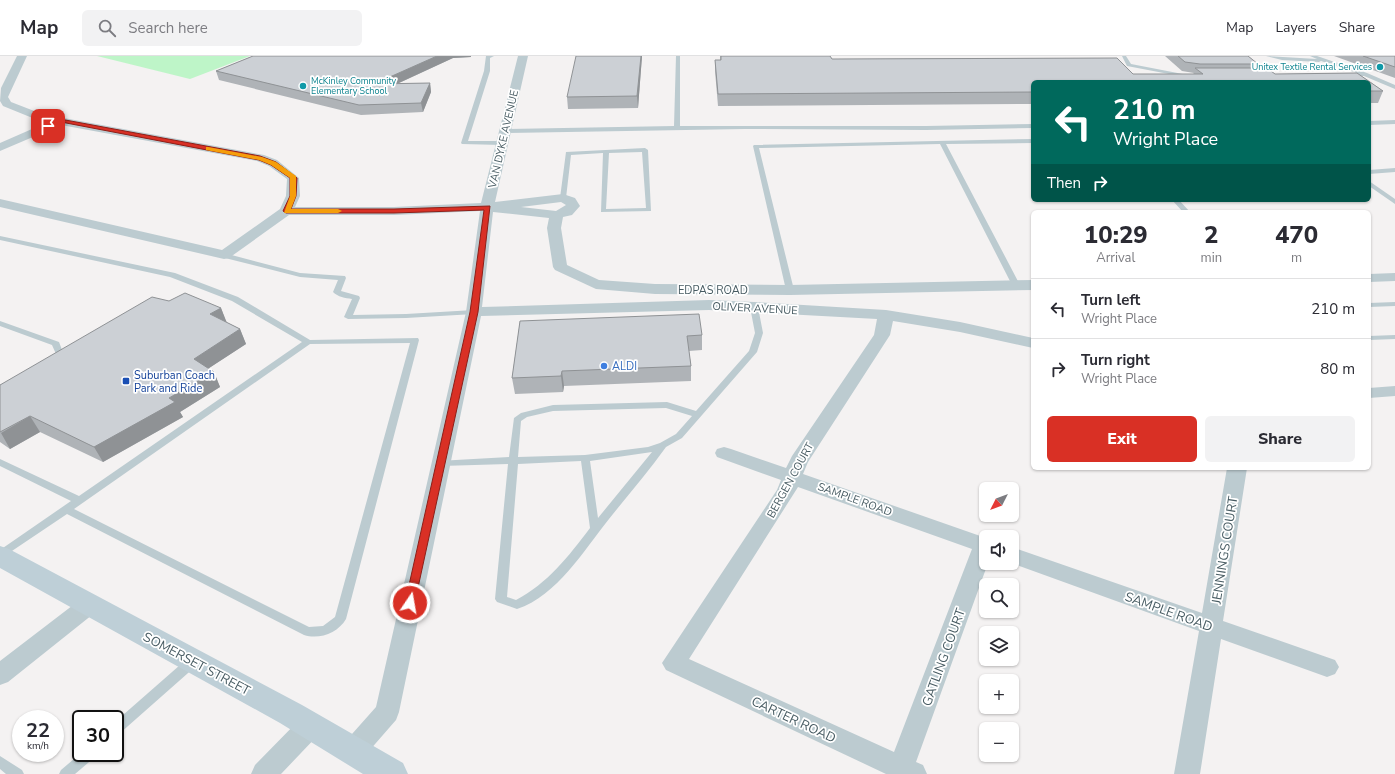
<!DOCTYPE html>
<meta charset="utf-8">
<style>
:root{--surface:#fff;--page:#f2f2f3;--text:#2b2b33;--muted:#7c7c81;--line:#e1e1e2;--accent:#d93025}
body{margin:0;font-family:"Nunito Sans",sans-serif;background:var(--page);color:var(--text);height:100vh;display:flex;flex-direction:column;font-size:15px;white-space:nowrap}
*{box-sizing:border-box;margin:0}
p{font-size:13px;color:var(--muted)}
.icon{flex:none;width:22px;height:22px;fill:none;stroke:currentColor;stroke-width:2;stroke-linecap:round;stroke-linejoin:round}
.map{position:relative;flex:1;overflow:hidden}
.side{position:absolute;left:1031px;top:154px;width:340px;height:260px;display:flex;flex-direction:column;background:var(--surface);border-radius:6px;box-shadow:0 1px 3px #0004}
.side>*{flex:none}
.guide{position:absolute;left:1031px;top:24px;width:340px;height:122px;border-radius:6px;box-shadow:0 1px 3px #0004;background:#00695c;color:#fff;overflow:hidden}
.needle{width:26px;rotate:228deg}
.buttons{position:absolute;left:979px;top:426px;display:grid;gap:8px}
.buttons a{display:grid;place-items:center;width:40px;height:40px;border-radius:6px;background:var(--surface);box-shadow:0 1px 3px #0004;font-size:20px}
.speed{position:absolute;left:12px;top:654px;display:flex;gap:8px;font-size:20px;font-weight:700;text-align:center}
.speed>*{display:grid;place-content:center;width:52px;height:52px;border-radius:50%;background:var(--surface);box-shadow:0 1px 3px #0004;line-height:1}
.speed small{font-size:10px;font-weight:400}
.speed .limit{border:2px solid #111;border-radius:6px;background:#fff;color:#111}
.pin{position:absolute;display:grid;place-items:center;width:34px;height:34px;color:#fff;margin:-17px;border-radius:8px;box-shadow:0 2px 6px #0006}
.me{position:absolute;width:44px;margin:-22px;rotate:12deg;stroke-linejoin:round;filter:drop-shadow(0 0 3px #0008)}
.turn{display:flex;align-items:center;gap:14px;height:84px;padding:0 16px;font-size:18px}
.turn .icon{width:52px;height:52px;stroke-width:2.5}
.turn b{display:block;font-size:28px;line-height:34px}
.then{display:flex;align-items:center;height:38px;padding:0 16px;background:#0003;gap:8px;font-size:15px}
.eta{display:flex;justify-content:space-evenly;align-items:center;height:68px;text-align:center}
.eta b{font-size:24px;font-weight:800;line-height:28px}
.primary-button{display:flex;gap:8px;margin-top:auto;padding:8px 16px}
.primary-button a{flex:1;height:46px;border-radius:6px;background:var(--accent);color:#fff;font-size:16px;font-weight:800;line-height:46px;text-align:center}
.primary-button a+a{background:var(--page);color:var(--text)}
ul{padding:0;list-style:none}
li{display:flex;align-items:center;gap:12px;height:60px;padding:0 16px;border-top:1px solid var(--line)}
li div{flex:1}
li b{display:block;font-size:15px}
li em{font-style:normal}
header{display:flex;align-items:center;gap:24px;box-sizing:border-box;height:56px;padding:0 20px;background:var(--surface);border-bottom:1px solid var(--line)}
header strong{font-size:19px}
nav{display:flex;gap:22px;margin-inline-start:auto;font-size:14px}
.search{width:280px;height:36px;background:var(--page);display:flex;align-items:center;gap:10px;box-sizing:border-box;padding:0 14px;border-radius:6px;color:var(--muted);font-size:15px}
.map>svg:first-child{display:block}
</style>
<header>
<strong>Map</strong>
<div class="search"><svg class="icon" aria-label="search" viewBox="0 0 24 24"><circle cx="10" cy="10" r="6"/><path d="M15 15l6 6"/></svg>Search here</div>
<nav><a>Map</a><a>Layers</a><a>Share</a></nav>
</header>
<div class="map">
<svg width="1395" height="718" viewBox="0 0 1395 718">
<rect width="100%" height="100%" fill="#f4f2f2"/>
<path fill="#bef5c8" d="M97,0H250L190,23Z"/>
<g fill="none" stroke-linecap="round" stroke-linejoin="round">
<path fill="#bccbd0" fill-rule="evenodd" d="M486,0H494L490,2V15L468,85H502L505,87L502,89L462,88L461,87L484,15Z
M676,0H680V70H926L1033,68V72L926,74L745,73L505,77L502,75L505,73L674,70Z
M1122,0H1126L1131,8L1193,20L1190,22L1127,10Z
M1266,0L1317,3L1310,0H1317L1367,17L1395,29V33L1364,20H1345V18L1357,17L1321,5L1319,6L1282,4Z
M1395,64V68L1369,69V65Z
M1033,83V87L946,88L1020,229L1016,231L1012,229L940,88L759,92L794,234L790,236L786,234L753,90L754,89Z
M645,92L648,94L651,155L601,156L603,97L571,99L566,142L563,144L560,142L566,96ZM642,96L646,152L606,153L609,97Z
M1395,112V116L1369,118V114Z
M1369,125L1395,143V148L1369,130Z
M1172,144H1179L1190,156H1183Z
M0,180L175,217L238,241L310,284L418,282L419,284L346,563C338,577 319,584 304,579L67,458L0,503V494L71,445L0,410V403L79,440L302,286L232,245L170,221L0,184ZM410,287L335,561L323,570L309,571L74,453L310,288Z
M221,197H224L300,217L345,220L346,222L341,235L359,240L360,242L353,259L406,258L474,254L478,256L474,258L406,262L348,263L344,261L352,243C345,242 338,241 333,236L338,224L300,221L221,201Z
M1395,246V250L1369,251V247Z
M751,249H754L758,251L763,277L757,296L682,382L666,391C648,416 628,439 609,463C584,494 557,540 517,553L497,546L495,543L508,408L441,410L436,407L438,405L509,401L514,362L521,357L553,349L667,346L696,355L749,295L755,277L750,251ZM666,352L692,360L676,378L660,387L648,391L585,399L518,401L521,365L527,361L553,355ZM652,396L598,462L590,405ZM581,405L590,472C568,501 548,527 516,544L507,541L518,408Z
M0,265L59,286L64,299L56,305H50L49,303L56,298L52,289L0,270Z
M1395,279V283L1369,284V280Z
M192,601L196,602L198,606L196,610L119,678L115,680V666L188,602Z
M81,697H96L95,701L75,718H59L61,714Z
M0,700L22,714L24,718H6L0,713Z"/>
<path fill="#bccbd0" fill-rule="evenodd" d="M17,0H27L8,41L11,46L42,58L264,99L277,104L299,122L300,140L295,151H394L481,147L518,0H528L495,146L563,138L575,142L580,150L572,159L563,161L561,172L567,209L599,224L655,228L790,229L1033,224V234L790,239L655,238L596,233L555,214L553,211L547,172L549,162L493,156L482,251L709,244L754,246L886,254L960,266L1033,282V292L960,276L893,265L890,279L808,406L803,418L986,482V507H988L916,706L923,709L927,718H886L666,614L662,607L777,434L781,424L717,401L715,397L717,393L724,391L731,393L786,412L792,400L874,279L877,263L709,254L481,260L399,656L396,664L362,703L353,707L344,703L340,695L344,687L376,651L466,256L480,155L394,159H289L229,202L224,203L0,151V143L222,194L280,153L286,140L287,123L269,110L257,105L61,69L0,95V87L48,66L35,63L3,50L0,45L1,32ZM561,146L566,149L556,155L521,151ZM798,431L972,493L894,696L689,603Z
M1395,217V225L1369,226V218Z
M1395,330V340L1369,342V332Z
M1227,412H1247L1223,565L1335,604L1339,611L1335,618L1327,621L1221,583L1200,718H1174L1199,575L1011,507L1012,491L1202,557Z
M89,540L97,543L100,549L97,555L8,626L0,629V605L81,543Z
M311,658L320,661L324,669L320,677L281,718H251L255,709L302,661Z"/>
<path fill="#becfd7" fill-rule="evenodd" d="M0,490L9,493L302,649L403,707L408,718H363L280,667L0,512Z"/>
</g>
<path fill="#afb3b7" d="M253,0H471V1L453,2L397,28L430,27L431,36L423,56L361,59L219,24L216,15Z
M642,0L638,52L568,53L567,41Z
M720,0H830L832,3L1117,2L1133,18H1193L1194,17L1182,15L1165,0H1248L1258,8L1256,12H1267L1275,18L1357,17L1383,35L1378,47H1369V26H1033V48L718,50L715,15V4H720Z
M1334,0H1395V22Z
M169,245L221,252L226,266L240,273L246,288L209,312L214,316L220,331L180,356L183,361L103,406L40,376L10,393L0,386V329Z
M520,265L702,279V294L689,295L691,310V325L564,330L563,336L515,338L512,322Z"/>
<path fill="#8f9295" d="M437,0H471V1L453,2L377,37L374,28Z
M641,0H642L638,52L637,40Z
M430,27L431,36L423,56L421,47Z
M221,252L227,267L210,258Z
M240,273L246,288L200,318L194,303Z
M562,315L564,330L563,336L561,320Z
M214,316L220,331L180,356L183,361L103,406L94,391L169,342Z
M30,360L40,376L10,393L1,377Z"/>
<path fill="#ccd0d5" stroke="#8f9295" d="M253,0H437L374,28L430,27L421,47L359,49L216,15Z
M576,0H641L637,40L567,41Z
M721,0H830L832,3L1117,2L1133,18H1203L1195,12H1267L1275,18L1357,17L1383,35H1369V26H1033V36L718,38L715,4H721Z
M1178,0H1248L1258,8H1200L1185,6Z
M1363,0H1395V11Z
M185,237L221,252L210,258L240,273L194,303L214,316L169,342L175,346L94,391L30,360L0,376V329L152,241L169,245Z
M699,258L702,279L687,280L691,310L562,315L561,320L512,322L520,265Z"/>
<path fill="#d93025" stroke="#8d1f18" d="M60,63L260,100L276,106L297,122L296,140L291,153H394L490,150L478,256L414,550H406L405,547L470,256L484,154L394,157H286L283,155L290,140V122L271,109L259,104L61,66L48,72L45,70Z"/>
<path fill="#f59e0b" d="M208,91L262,101L276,106L296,120V140L291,153H338L342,155L338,157H284L290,140V122L271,109L259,104L206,94V91Z"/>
<g fill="#0f9aa8" stroke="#fff" stroke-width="1.5">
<circle cx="1380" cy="11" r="4"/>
<circle cx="303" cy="30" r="4"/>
</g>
<circle fill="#3f7fe0" stroke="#fff" stroke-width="1.5" cx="604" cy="310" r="4"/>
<rect fill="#1a4fb4" stroke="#fff" stroke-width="1.5" x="122" y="321" width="8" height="8" rx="2"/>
<g text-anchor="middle" stroke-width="3.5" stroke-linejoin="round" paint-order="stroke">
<g font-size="9" fill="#0d838f" stroke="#fff" text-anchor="end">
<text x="1372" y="14">Unitex Textile Rental Services</text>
<text x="311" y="28" text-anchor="start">McKinley Community<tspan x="311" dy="10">Elementary School</tspan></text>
</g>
<g font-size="11" fill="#475b62" stroke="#fff">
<text transform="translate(503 83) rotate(-77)" y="4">VAN DYKE AVENUE</text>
<text x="713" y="238">EDPAS ROAD</text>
<text transform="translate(755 252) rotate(3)" y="4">OLIVER AVENUE</text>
<text transform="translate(790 424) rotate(-61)" y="4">BERGEN COURT</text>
<text transform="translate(855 443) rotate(20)" y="4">SAMPLE ROAD</text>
</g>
<g font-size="11" fill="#366cbe" stroke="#fff" text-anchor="start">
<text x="612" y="314">ALDI</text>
</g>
<g font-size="11" fill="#164399" stroke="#fff" text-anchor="start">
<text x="134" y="323">Suburban Coach<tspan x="134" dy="13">Park and Ride</tspan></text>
</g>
<g font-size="13" fill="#475b62" stroke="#fff">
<text transform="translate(1224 494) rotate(-81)" y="5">JENNINGS COURT</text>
<text transform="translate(1169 555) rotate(20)" y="5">SAMPLE ROAD</text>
<text transform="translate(943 601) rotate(-70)" y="5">GATLING COURT</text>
<text transform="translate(197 607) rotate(28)" y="5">SOMERSET STREET</text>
<text transform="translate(794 663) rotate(25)" y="5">CARTER ROAD</text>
</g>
</g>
</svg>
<div class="buttons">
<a><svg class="needle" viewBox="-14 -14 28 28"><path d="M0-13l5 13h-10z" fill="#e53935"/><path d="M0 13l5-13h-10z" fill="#7c7c81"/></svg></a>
<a><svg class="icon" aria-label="sound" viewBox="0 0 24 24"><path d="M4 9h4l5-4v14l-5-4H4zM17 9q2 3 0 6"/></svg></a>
<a><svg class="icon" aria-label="search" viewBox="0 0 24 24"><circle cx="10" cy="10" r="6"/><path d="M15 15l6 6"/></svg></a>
<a><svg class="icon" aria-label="layers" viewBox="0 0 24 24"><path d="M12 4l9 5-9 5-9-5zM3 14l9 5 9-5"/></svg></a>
<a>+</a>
<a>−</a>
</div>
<div class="speed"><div>22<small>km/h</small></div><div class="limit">30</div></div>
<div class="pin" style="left:48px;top:70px;background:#d93025"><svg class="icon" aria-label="arrive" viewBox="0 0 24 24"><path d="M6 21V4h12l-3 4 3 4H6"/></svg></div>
<svg class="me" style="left:410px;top:547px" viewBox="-20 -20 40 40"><circle r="17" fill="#d93025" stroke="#fff" stroke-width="3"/><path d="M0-11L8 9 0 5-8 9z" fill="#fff"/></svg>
<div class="guide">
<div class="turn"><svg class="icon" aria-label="left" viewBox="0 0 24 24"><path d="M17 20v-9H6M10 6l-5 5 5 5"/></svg><div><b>210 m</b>Wright Place</div></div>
<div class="then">Then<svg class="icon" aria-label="right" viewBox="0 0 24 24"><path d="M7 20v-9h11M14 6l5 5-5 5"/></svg></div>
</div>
<section class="side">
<div class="eta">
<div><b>10:29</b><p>Arrival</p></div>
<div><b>2</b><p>min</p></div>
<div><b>470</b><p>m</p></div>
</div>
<ul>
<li><svg class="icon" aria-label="left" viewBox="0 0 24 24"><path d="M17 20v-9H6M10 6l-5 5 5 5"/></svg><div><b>Turn left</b><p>Wright Place</p></div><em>210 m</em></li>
<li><svg class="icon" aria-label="right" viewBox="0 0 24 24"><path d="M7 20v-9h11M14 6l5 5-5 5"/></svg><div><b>Turn right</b><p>Wright Place</p></div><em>80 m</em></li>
</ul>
<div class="primary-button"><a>Exit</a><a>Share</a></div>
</section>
</div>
